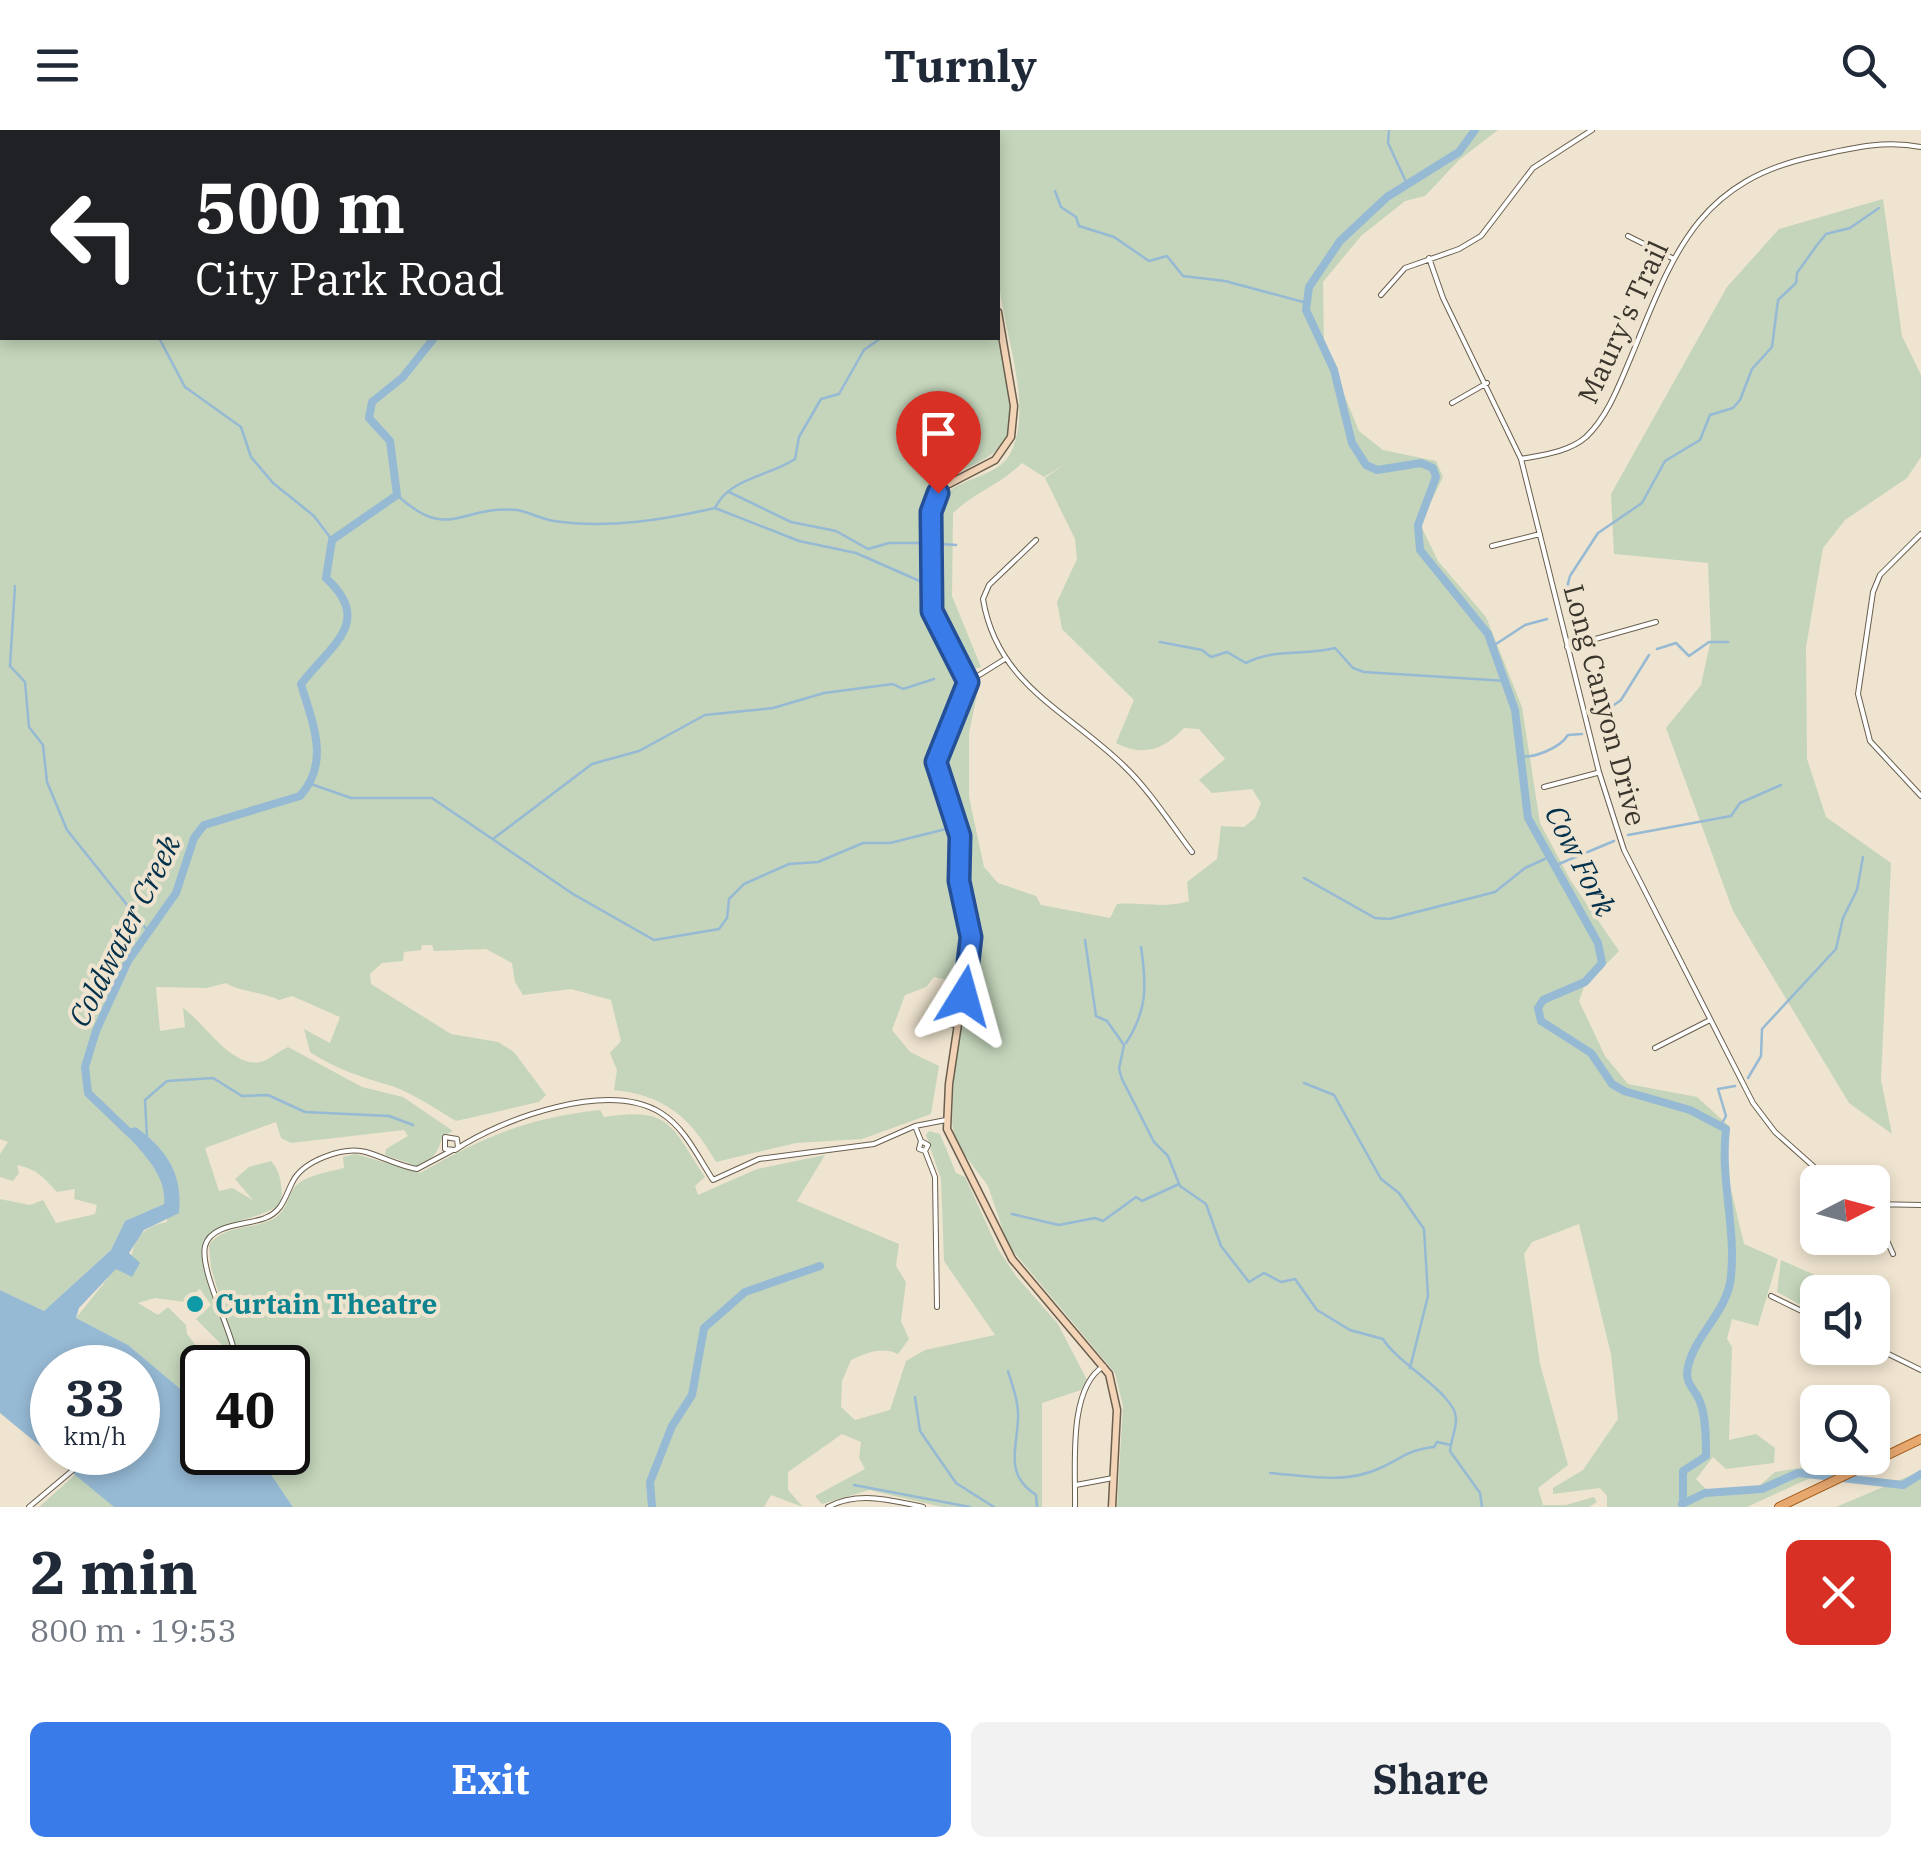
<!DOCTYPE html>
<meta charset="utf-8">
<style>
:root{--surface:#fff;--page:#f2f2f3;--text:#1f2937;--muted:#747a83;--accent:#397be9}
body{margin:0;font-family:"IBM Plex Serif",serif;background:var(--page);color:var(--text);height:100vh;display:flex;flex-direction:column;font-size:38px;white-space:nowrap}
*{box-sizing:border-box;margin:0}
p{font-size:32px;color:var(--muted)}
.icon{flex:none;width:55px;height:55px;fill:none;stroke:currentColor;stroke-width:2;stroke-linecap:round;stroke-linejoin:round}
.map{position:relative;height:1377px;overflow:hidden}
.sheet{display:flex;flex-direction:column;background:var(--surface);flex:1}
.sheet>*{flex:none}
.top-card{position:absolute;left:0px;top:0px;width:1000px;height:210px;box-shadow:0 5px 15px #0003;background:#202124;color:#fff;overflow:hidden}
.needle{width:65px;rotate:84deg}
.buttons{position:absolute;left:1800px;top:1035px;display:grid;gap:20px}
.buttons a{display:grid;place-items:center;width:90px;height:90px;border-radius:15px;background:var(--surface);box-shadow:0 5px 15px #0003;font-size:50px}
.speed{position:absolute;left:30px;top:1215px;display:flex;gap:20px;font-size:50px;font-weight:700;text-align:center}
.speed>*{display:grid;place-content:center;width:130px;height:130px;border-radius:50%;background:var(--surface);box-shadow:0 5px 15px #0003;line-height:1}
.speed small{font-size:25px;font-weight:400}
.speed .limit{border:5px solid #111;border-radius:15px;background:#fff;color:#111}
.pin{position:absolute;display:grid;place-items:center;width:85px;height:85px;color:#fff;margin:-102px -42px;border-radius:50% 50% 50% 0;rotate:-45deg;box-shadow:0 0 10px #0007}
.pin .icon{rotate:45deg}
.me{position:absolute;width:110px;margin:-55px;rotate:8deg;stroke-linejoin:round;filter:drop-shadow(0 0 8px #0008)}
.turn{display:flex;align-items:center;gap:35px;height:210px;padding:0 30px;font-size:45px}
.turn .icon{width:130px;height:130px;stroke-width:2.5}
.turn b{display:block;font-size:70px;line-height:85px}
.round{display:grid;place-items:center;flex:none;width:105px;height:105px;border-radius:15px;background:var(--page)}
.summary{display:flex;align-items:center;justify-content:space-between;height:170px;padding:0 30px}
h1{font-size:60px;font-weight:700;line-height:75px}
.button{display:flex;gap:20px;margin-top:auto;padding:20px 30px}
.button a{flex:1;height:115px;border-radius:15px;background:var(--accent);color:#fff;font-size:40px;font-weight:700;line-height:115px;text-align:center}
.button a+a{background:var(--page);color:var(--text)}
header{display:flex;justify-content:space-between;align-items:center;height:130px;padding:0 30px;background:var(--surface);font-size:45px;font-weight:700}
.map>svg:first-child{display:block}
</style>
<header><svg class="icon" aria-label="menu" viewBox="0 0 24 24"><path d="M4 6h16M4 12h16M4 18h16"/></svg>Turnly<svg class="icon" aria-label="search" viewBox="0 0 24 24"><circle cx="10" cy="10" r="6"/><path d="M15 15l6 6"/></svg></header>
<div class="map">
<svg width="1921" height="1377" viewBox="0 0 1921 1377">
<rect width="100%" height="100%" fill="#efe4cf"/>
<path fill="#c4d5bb" d="M0,0H517L2,2V208H998V201C1002,227 1013,259 1012,285C1008,343 944,329 926,375L930,409L925,478L931,497L959,538L963,555L942,600L932,611L928,635L956,706L949,753L969,808L967,827L961,829L962,853L934,847L926,857L905,865L892,900L910,922L939,936L931,984L862,1009L796,1013L716,1032C691,988 665,965 614,960L617,940L610,923L621,911L611,870L571,859L523,865L515,852L512,833L486,819L434,821L432,815H422L421,820L404,822L403,831L382,833L370,844L371,854L451,904L498,912L514,922L546,965L539,972L456,991C436,979 414,964 392,956C361,947 338,940 310,922L304,899L330,913L340,887L292,866L279,870C262,862 238,861 226,853L207,858L156,857L160,901L185,897L183,878C202,890 231,938 260,932C269,930 279,921 288,917L362,957L403,967L453,1001L443,1006C437,1023 435,1028 417,1036L385,1025L386,1019L408,1006L404,1000L291,1013L281,1008L276,992L205,1018L219,1061L232,1058L253,1070L235,1049L249,1037L271,1031C281,1041 283,1060 281,1074C258,1090 229,1089 209,1105C190,1120 227,1195 231,1218L227,1220L196,1189L211,1175L200,1159L184,1172L155,1168L138,1173L158,1185L168,1177L186,1195L187,1204L209,1233L232,1236L239,1229L211,1138L209,1115C225,1094 252,1100 273,1089C287,1081 286,1070 294,1058C304,1045 329,1042 344,1038L343,1027L356,1024L420,1043C483,1007 527,988 600,980L604,987C672,977 670,995 705,1047L695,1056L698,1065L757,1039L825,1025L797,1071L899,1114L896,1136L906,1152L901,1191L909,1209L898,1224C882,1216 866,1223 851,1230L842,1251L841,1277L855,1290L890,1280L906,1231L925,1220L995,1205L944,1131L941,1049L926,1005L929,1001L940,1004L956,1043L965,1047L998,1119L1016,1146L1058,1194L1087,1250L1081,1260L1042,1273V1377H942L869,1360L822,1374L815,1366L865,1339L859,1328L861,1312L842,1304L788,1342V1360L803,1377L771,1365L764,1377H293L268,1340L249,1323L288,1322V1238H202V1277L128,1215L76,1188L116,1138L132,1147C128,1120 136,1097 167,1092C168,1042 179,1029 136,997L124,1001C142,1022 167,1044 164,1074L125,1091L111,1120L44,1181L0,1160V1069L30,1075L43,1070L56,1093L95,1084L97,1075L74,1069L75,1059L57,1062C44,1048 37,1039 17,1035L19,1043L13,1051L0,1047V1024L8,1012L0,1009Z
M524,0H975L522,2Z
M990,0H1498L1459,30L1425,66L1405,71L1361,106L1323,152L1324,216L1359,301L1383,320L1436,331L1443,347L1420,394L1438,431L1486,487L1522,577L1540,693L1571,751L1619,821L1584,857L1579,871L1605,926L1628,954L1697,967L1730,997L1725,1034L1744,1114L1778,1129L1758,1196L1732,1189L1727,1209L1732,1217L1729,1310L1756,1304L1775,1318L1774,1333L1726,1339L1713,1327L1696,1349L1708,1361L1758,1357L1775,1342L1832,1333L1808,1349L1747,1377H1607V1366L1600,1358L1553,1364V1358L1583,1340L1618,1289L1611,1224L1579,1094L1532,1112L1524,1124L1540,1234L1568,1335L1538,1358L1543,1375H1566L1594,1367L1597,1372L1589,1377H1117L1123,1276L1115,1243L1008,1115L988,1056L956,1013L952,993L954,940L977,811L966,761L965,707L940,635L980,550L969,603V667L984,737L998,753L1036,766L1041,775L1110,788L1117,774C1143,772 1164,779 1189,771L1187,752L1217,729L1221,696L1244,697L1255,688L1261,673L1252,659L1212,663L1199,650L1225,629L1199,599L1184,598C1164,620 1143,627 1116,613L1134,570L1062,499L1057,472L1077,429L1075,409L1045,348L1065,334L1044,347L1022,333C1000,355 975,362 953,383L952,466L981,537L970,540L941,498L937,484L939,374C954,345 998,350 1011,322C1035,274 1000,193 998,141C995,95 998,48 998,2Z
M1883,69L1902,206L1921,245V327L1907,348L1845,390L1823,418L1806,517L1807,629L1826,687L1891,733L1881,950L1892,1004L1849,973L1733,781L1666,598L1701,555L1711,509L1708,433L1614,424L1611,364L1727,157L1779,99Z
M1781,1130L1853,1162H1818L1817,1184L1777,1162Z
M1921,1341V1377H1836Z
M77,1343L114,1377H39Z"/>
<path fill="#96b9d4" fill-rule="evenodd" d="M136,997C167,1020 183,1044 179,1083L144,1100L129,1123L140,1133L132,1147L116,1139L79,1178L76,1188L128,1215L202,1277V1322L249,1323L268,1340L293,1377H114L0,1283V1160L44,1181L111,1120L125,1091L164,1074C167,1044 141,1022 123,1000ZM52,1238H138V1322H52Z"/>
<g fill="none" stroke-linecap="round" stroke-linejoin="round">
<path stroke="#96b9d4" stroke-width="2.5" d="M233,0L237,2
M720,0L721,2
M1389,0L1388,13L1408,56
M747,2L753,0
M1055,61L1061,77L1076,87L1079,96L1114,107L1149,131L1167,126L1183,146L1225,151L1307,173
M159,208L185,257L241,297L251,327L273,353L314,386L332,410
M729,362L791,392L836,401L868,419L889,413H928
M397,365C449,413 459,375 517,380C529,382 541,389 554,391C607,399 663,390 715,378C729,348 770,346 795,329L799,307L821,269L839,264L864,220L881,208
M715,378L799,411L856,423L922,452
M941,414L956,415
M15,456L10,536L25,552L29,597L43,615L47,652L67,700L148,801
M1566,461L1570,446L1598,403L1642,373L1665,331L1700,310L1710,285L1733,278L1740,270L1752,239L1772,217L1778,170L1796,153L1797,143L1817,115L1826,104L1850,98L1879,78
M1160,512L1202,520L1211,527L1227,522L1246,533C1274,518 1304,526 1335,518L1353,538L1364,542L1507,551
M1493,516L1525,495L1547,489
M1657,519L1676,513L1689,526L1709,512H1728
M1598,596L1604,582L1621,570L1649,525
M1519,626C1533,629 1560,618 1568,605L1582,604
M311,654L351,668H432L573,764L654,810L719,799L727,788L729,769L744,754L789,734L818,732L863,713H890L946,699
M1628,705L1731,686L1740,673L1781,655
M493,709L592,634L639,621L705,585L773,578L824,563L893,554L903,559L934,549
M1554,736L1614,711
M1304,748L1375,788L1389,789L1495,762L1525,738L1549,727
M1085,810L1096,886L1107,891L1124,915L1119,939L1122,949L1154,1012L1168,1026L1180,1056L1206,1074L1221,1116L1249,1152L1264,1143L1281,1152L1295,1149L1317,1180L1350,1200L1383,1209C1397,1233 1457,1265 1456,1289C1456,1300 1451,1310 1450,1321L1480,1363L1482,1377
M1126,913C1147,881 1147,857 1141,817
M1748,948L1761,926L1762,899L1836,819L1843,788L1857,760L1863,727
M1304,953L1334,965L1381,1049L1399,1063L1424,1099L1428,1166L1410,1238
M1721,995L1726,986L1718,959L1735,956
M147,1007L145,970L167,951L213,948L242,966L268,965L305,982L389,986L413,995
M1012,1084L1059,1095L1095,1088L1103,1091L1136,1067L1142,1071L1179,1054
M1008,1241C1012,1255 1019,1272 1018,1288C1017,1320 1004,1344 1036,1365L1037,1377
M915,1267L920,1301L956,1353L994,1377
M1270,1343C1306,1346 1345,1354 1378,1339C1401,1329 1407,1320 1434,1317L1437,1312L1451,1315
M854,1355L970,1377"/>
<path stroke="#96b9d4" stroke-width="8" d="M1475,0L1459,22L1387,67L1340,111L1309,157L1306,180L1334,240L1352,313L1366,335L1377,340L1421,333L1433,338L1436,347L1418,395L1420,420L1488,504L1515,580L1528,688L1598,813L1602,833L1585,852L1543,870L1538,878L1541,891L1591,923L1612,954L1624,961L1690,980L1726,999C1720,1049 1736,1096 1731,1146C1728,1182 1695,1204 1688,1237C1684,1254 1695,1258 1700,1272C1706,1286 1706,1310 1706,1326L1683,1341V1374
M447,2L448,0
M138,1011L88,963L85,937L96,901L128,831L176,763L194,708L204,695L300,666C331,632 312,592 301,554C331,515 374,492 326,448L332,410L397,365L390,311L369,288L372,272L403,247L434,208
M1682,1374L1705,1363L1762,1359L1798,1343L1903,1355L1921,1344
M652,1377L650,1352L672,1296L692,1265L704,1198L745,1162L820,1136"/>
<g stroke="#695f4e" stroke-width="6">
<path id="street" d="M112,2L115,0
M1628,106L1672,128
M0,125L2,117
M1429,128L1443,168L1521,329L1599,642L1624,720L1753,973L1775,1002L1831,1052
M1381,165L1405,138L1459,119L1481,106L1533,38L1592,0
M1452,273L1487,253
M1521,329C1542,325 1569,322 1586,307C1608,286 1619,255 1631,227C1673,125 1696,51 1816,26C1852,18 1884,10 1921,17
M1921,404L1880,445L1873,462L1858,564L1870,611L1921,666
M1036,410L989,455L983,469C997,555 1068,581 1124,636C1150,661 1170,693 1192,722
M1492,416L1540,404
M1567,517L1656,492
M968,552L1005,529
M1544,657L1597,643
M926 893a6 6 0 1 1 12 0a6 6 0 1 1-12 0Z
M939,894L958,895
M1655,918L1708,891
M915,996L921,1011L919,1019L925,1021
M921,1011L928,1015L925,1021L935,1047L937,1177
M458,1018L457,1009L445,1007V1019L455,1020C503,988 608,950 661,983C685,998 698,1027 713,1050L759,1029L874,1014L915,996L946,990
M1872,1074L1921,1075
M1884,1077V1104L1893,1124
M1771,1166L1818,1189
M1872,1216L1921,1240
M234,1220C228,1193 200,1140 205,1116C211,1093 249,1095 265,1088C282,1082 285,1067 292,1053C302,1031 343,1016 366,1022C383,1027 399,1036 417,1039L451,1021
M1076,1355L1113,1348
M29,1377L73,1340
M828,1377C858,1361 891,1370 923,1377
M1075,1377C1076,1339 1067,1258 1104,1236"/>
</g>
<g stroke="#695f4e" stroke-width="9">
<path id="secondary" d="M979,2V0
M998,182L1014,276L1011,307L995,330L943,357L931,382L934,487L963,535L968,552L936,631L960,706L959,751L971,807L949,954L947,999L1012,1129L1109,1244L1117,1280L1112,1377"/>
</g>
<g stroke="#a05a1a" stroke-width="10">
<path id="primary" d="M1779,1377L1921,1309"/>
</g>
<use href="#street" stroke="#fff" stroke-width="4"/>
<use href="#secondary" stroke="#f3d4b7" stroke-width="6"/>
<use href="#primary" stroke="#e7a86f" stroke-width="8"/>
</g>
<g fill="none" stroke-linecap="round" stroke-linejoin="round">
<g stroke="#255097" stroke-width="25">
<path id="route" d="M938,363L931,382L932,481L968,552L936,632L960,706L959,751L971,807L964,866"/>
</g>
<use href="#route" stroke="#397be9" stroke-width="18"/>
</g>
<circle fill="#0f9aa8" stroke="#efe4cf" stroke-width="4" cx="195" cy="1174" r="10"/>
<g text-anchor="middle" stroke-width="8" stroke-linejoin="round" paint-order="stroke">
<g font-size="28" fill="#3a352d" stroke="#efe4cf">
<text transform="translate(1623 192) rotate(-65)" y="10">Maury's Trail</text>
<text transform="translate(1605 575) rotate(75)" y="10">Long Canyon Drive</text>
</g>
<g font-size="28" font-weight="bold" fill="#0d838f" stroke="#efe4cf" text-anchor="start">
<text x="215" y="1184">Curtain Theatre</text>
</g>
<g font-size="30" font-style="italic" fill="#03314c" stroke="#efe4cf">
<text transform="translate(1580 731) rotate(63)" y="10">Cow Fork</text>
<text transform="translate(125 801) rotate(-63)" y="10">Coldwater Creek</text>
</g>
</g>
</svg>
<div class="buttons">
<a><svg class="needle" viewBox="-14 -14 28 28"><path d="M0-13l5 13h-10z" fill="#e53935"/><path d="M0 13l5-13h-10z" fill="#747a83"/></svg></a>
<a><svg class="icon" aria-label="sound" viewBox="0 0 24 24"><path d="M4 9h4l5-4v14l-5-4H4zM17 9q2 3 0 6"/></svg></a>
<a><svg class="icon" aria-label="search" viewBox="0 0 24 24"><circle cx="10" cy="10" r="6"/><path d="M15 15l6 6"/></svg></a>
</div>
<div class="speed"><div>33<small>km/h</small></div><div class="limit">40</div></div>
<div class="pin" style="left:938px;top:363px;background:#d93025"><svg class="icon" aria-label="arrive" viewBox="0 0 24 24"><path d="M6 21V4h12l-3 4 3 4H6"/></svg></div>
<svg class="me" style="left:964px;top:866px" viewBox="-20 -20 40 40"><path d="M0-17L14 15 0 8-14 15z" fill="#397be9" stroke="#fff" stroke-width="4"/></svg>
<div class="top-card">
<div class="turn"><svg class="icon" aria-label="left" viewBox="0 0 24 24"><path d="M17 20v-9H6M10 6l-5 5 5 5"/></svg><div><b>500 m</b>City Park Road</div></div>
</div>
</div>
<section class="sheet">
<div class="summary"><div><h1>2 min</h1><p>800 m · 19:53</p></div><a class="round" style="background:#d93025;color:#fff"><svg class="icon" aria-label="close" viewBox="0 0 24 24"><path d="M6 6l12 12M18 6L6 18"/></svg></a></div>
<div class="button"><a>Exit</a><a>Share</a></div>
</section>
